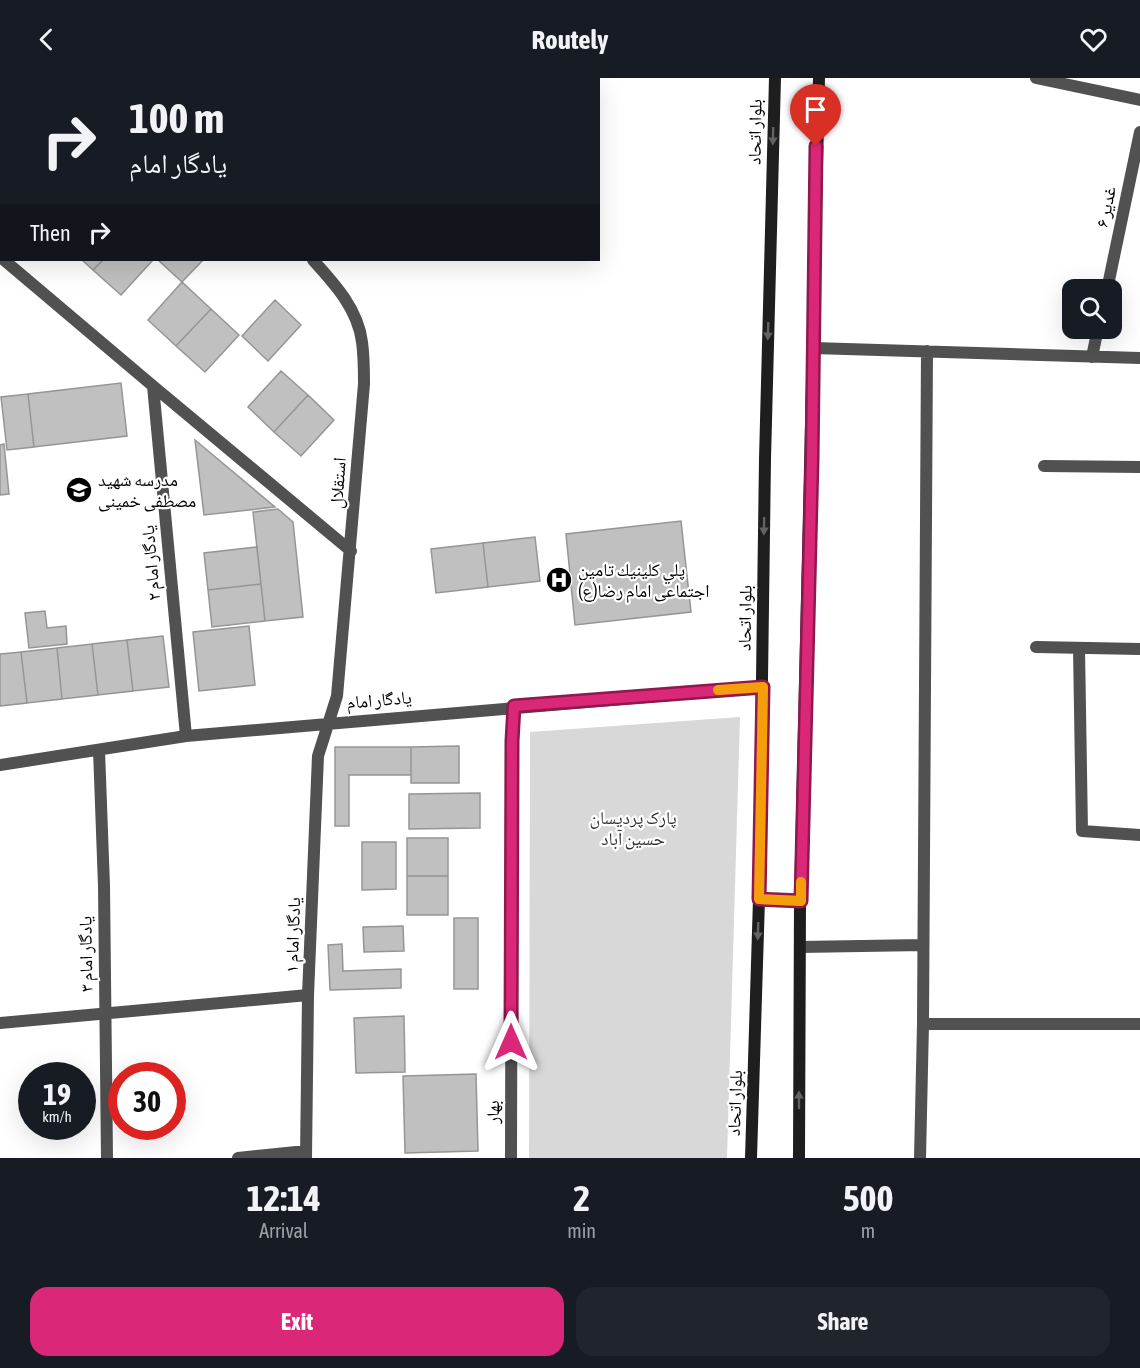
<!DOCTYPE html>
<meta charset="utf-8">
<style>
:root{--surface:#171b24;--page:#20242c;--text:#f1f3f6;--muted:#9ea1a6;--accent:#db2777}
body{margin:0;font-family:"Asap Condensed","Noto Naskh Arabic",sans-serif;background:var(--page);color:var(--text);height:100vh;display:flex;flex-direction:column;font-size:22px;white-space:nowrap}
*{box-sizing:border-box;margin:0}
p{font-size:20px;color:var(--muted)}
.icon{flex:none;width:33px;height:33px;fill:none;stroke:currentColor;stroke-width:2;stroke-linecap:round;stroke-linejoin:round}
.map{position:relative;height:1080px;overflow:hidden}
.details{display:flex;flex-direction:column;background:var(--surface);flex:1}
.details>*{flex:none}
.guide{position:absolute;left:0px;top:0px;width:600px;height:183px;box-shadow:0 6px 24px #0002;background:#171b24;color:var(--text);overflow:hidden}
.tools{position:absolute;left:1062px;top:201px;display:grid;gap:12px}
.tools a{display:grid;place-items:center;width:60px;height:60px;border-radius:12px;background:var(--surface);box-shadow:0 6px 24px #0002;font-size:30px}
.speed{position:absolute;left:18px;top:984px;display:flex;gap:12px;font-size:30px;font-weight:700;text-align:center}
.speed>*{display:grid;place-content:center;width:78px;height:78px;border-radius:50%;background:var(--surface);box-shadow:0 6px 24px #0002;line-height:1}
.speed small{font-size:15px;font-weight:400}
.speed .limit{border:9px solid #d22;background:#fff;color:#111}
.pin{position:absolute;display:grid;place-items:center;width:51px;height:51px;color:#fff;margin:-62px -26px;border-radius:50% 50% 50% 0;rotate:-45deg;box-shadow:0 0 6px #0007}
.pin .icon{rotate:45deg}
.me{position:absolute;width:66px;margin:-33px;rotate:0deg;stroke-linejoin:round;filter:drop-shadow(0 0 4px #0008)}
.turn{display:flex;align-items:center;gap:21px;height:126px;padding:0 30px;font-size:27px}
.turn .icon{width:78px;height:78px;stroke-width:2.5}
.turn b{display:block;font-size:42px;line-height:51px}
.then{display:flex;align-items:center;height:57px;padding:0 30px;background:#0003;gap:12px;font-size:22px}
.eta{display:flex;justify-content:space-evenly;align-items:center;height:102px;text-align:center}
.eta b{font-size:36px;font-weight:700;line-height:42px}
.action{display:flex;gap:12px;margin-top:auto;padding:12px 30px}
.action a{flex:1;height:69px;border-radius:18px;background:var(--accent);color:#fff;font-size:24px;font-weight:700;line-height:69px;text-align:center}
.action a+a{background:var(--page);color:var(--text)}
header{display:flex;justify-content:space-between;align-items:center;height:78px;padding:0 30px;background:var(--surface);font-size:27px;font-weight:700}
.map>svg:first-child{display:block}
</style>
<header><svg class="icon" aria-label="back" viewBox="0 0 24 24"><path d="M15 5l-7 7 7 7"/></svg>Routely<svg class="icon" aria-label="heart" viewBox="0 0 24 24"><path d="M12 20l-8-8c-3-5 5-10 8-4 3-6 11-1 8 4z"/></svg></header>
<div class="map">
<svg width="1140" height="1080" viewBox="0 0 1140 1080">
<rect width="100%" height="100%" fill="#fff"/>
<path fill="#d8d8d8" d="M740,639L727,1080H529L530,654Z"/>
<path fill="#c0c0c0" stroke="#959595" stroke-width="1.5" d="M82,182H103L93,192Z
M103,182H153L121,217L93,192Z
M158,182H203L182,204Z
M182,204L211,231L176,268L148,242Z
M275,222L301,247L268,283L242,258Z
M211,231L239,257L205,294L176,268Z
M281,293L308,317L274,354L248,329Z
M121,305L127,358L34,369L28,316Z
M28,316L34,369L7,372L1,319Z
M308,317L334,342L301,378L274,354Z
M195,362L275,429L204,437Z
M4,366L9,416L0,417V367Z
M278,431L293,444L303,539L265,543L253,434Z
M681,443L691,534L575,547L566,456Z
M535,459L540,503L488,509L483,465Z
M483,465L488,509L436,515L431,471Z
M257,469L261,506L208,512L204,475Z
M261,506L265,543L212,549L208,512Z
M45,533L47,550L66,548L67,566L29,570L25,535Z
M249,548L255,607L199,613L193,554Z
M163,558L169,609L133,613L127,562Z
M127,562L133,613L98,617L92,566Z
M92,566L98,617L62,621L57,570Z
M57,570L62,621L27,625L21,574Z
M21,574L27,625L0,628V576Z
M459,668V705H411V669Z
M335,669H411V697H349V748H335Z
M480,715V750L409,751V716Z
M407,760H448V798H407Z
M362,764H396V811L362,812Z
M407,798H448V837H407Z
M454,840H478V911H454Z
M403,848L404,873L364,874L363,849Z
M342,866L343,893L401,891V910L330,912L328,867Z
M404,938L405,994L356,995L354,940Z
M476,996L478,1073L405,1075L403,998Z"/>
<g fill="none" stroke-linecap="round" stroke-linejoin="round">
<path stroke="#515151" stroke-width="12" d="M123,0L125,2
M1036,0L1140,22
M0,143L2,141
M4,182L153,308L351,473
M1107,212L1140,54
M813,270L1140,280
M1092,279L1098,250
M153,308L186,658
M1044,388L1140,389
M1036,569L1140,571
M1079,570L1082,753L1140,757
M99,672L104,808L107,1080
M0,687L186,658L763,609
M800,869L923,867
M0,945L308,917
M923,946H1140
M238,1080L306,1073
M306,1080L308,917L318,678L337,618L364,306C364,292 364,278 362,264C358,231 334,205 313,182
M511,1080L512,663L514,628
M920,1080L923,946L927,273"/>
<path stroke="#1e1e1e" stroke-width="12" d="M759,821L800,823
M751,1080L759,821L765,381L775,0
M799,1080L800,823L819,0"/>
</g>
<defs><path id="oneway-solid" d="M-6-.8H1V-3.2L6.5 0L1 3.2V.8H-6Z" transform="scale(1.5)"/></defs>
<g fill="#626262">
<use href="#oneway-solid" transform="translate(773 58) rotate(91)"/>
<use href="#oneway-solid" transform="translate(768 253) rotate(92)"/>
<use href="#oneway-solid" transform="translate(764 448) rotate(91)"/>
<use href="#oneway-solid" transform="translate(758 853) rotate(92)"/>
<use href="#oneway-solid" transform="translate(799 1022) rotate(-90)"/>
</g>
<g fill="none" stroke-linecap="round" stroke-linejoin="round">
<g stroke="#8e194d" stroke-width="15">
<path id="route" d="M511,964L512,663L514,628L763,609L759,821L801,823L812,381L816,68"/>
</g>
<use href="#route" stroke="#db2777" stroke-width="10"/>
<path stroke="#f59e0b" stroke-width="10" d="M718,612L763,609L759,821L801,823V804"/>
</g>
<defs>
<g id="school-disc" transform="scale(1.35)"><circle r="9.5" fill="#000" stroke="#fff"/><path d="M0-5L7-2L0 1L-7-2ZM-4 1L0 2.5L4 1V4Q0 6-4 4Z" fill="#fff"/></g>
<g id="hospital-disc" transform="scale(1.35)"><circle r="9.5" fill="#000" stroke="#fff"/><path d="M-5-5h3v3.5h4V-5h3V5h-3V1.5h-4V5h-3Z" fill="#fff"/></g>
</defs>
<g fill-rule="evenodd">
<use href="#school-disc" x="79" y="412"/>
<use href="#hospital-disc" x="559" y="502"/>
</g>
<g text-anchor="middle" stroke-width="4.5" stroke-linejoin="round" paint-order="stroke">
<g font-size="18" fill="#000" stroke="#fff">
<text transform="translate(755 54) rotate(-89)" y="6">بلوار اتحاد</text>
<text transform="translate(1106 129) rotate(-78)" y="6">غدیر ۶</text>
<text transform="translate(338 405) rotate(-86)" y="6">استقلال</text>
<text transform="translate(151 485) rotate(-95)" y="6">یادگار امام ۲</text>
<text transform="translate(745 540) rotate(-89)" y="6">بلوار اتحاد</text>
<text transform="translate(379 622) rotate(-5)" y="6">یادگار امام</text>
<text transform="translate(293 857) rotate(-88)" y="6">یادگار امام ۱</text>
<text transform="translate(86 876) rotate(-91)" y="6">یادگار امام ۳</text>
<text transform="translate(735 1025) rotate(-88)" y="6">بلوار اتحاد</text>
<text transform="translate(493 1034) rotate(-90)" y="6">بهار</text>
</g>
<g font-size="18" fill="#000" stroke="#fff" text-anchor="start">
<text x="98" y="408">مدرسه شهید<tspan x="98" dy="21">مصطفی خمینی</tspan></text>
<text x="578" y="498">پلي كلينيك تامین<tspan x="578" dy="21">اجتماعی امام رضا(ع)</tspan></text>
</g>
<g font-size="18" fill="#2f2f2f" stroke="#fff">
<text x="633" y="746">پارک پردیسان<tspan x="633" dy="21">حسین آباد</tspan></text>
</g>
</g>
</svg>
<div class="tools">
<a><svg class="icon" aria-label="search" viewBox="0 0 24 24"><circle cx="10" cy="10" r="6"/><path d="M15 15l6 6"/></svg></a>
</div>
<div class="speed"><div>19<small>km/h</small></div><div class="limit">30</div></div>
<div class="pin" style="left:816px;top:68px;background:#d93025"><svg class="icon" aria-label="arrive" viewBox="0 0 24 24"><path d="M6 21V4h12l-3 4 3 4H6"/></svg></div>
<svg class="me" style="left:511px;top:964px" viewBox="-20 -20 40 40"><path d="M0-17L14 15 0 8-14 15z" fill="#db2777" stroke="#fff" stroke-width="4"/></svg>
<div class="guide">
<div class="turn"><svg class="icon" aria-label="right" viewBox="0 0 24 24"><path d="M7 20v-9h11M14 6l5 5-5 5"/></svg><div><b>100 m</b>یادگار امام</div></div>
<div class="then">Then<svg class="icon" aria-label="right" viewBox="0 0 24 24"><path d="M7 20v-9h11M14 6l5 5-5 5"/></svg></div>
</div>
</div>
<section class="details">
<div class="eta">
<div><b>12:14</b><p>Arrival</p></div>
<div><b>2</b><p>min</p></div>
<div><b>500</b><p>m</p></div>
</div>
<div class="action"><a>Exit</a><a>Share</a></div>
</section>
